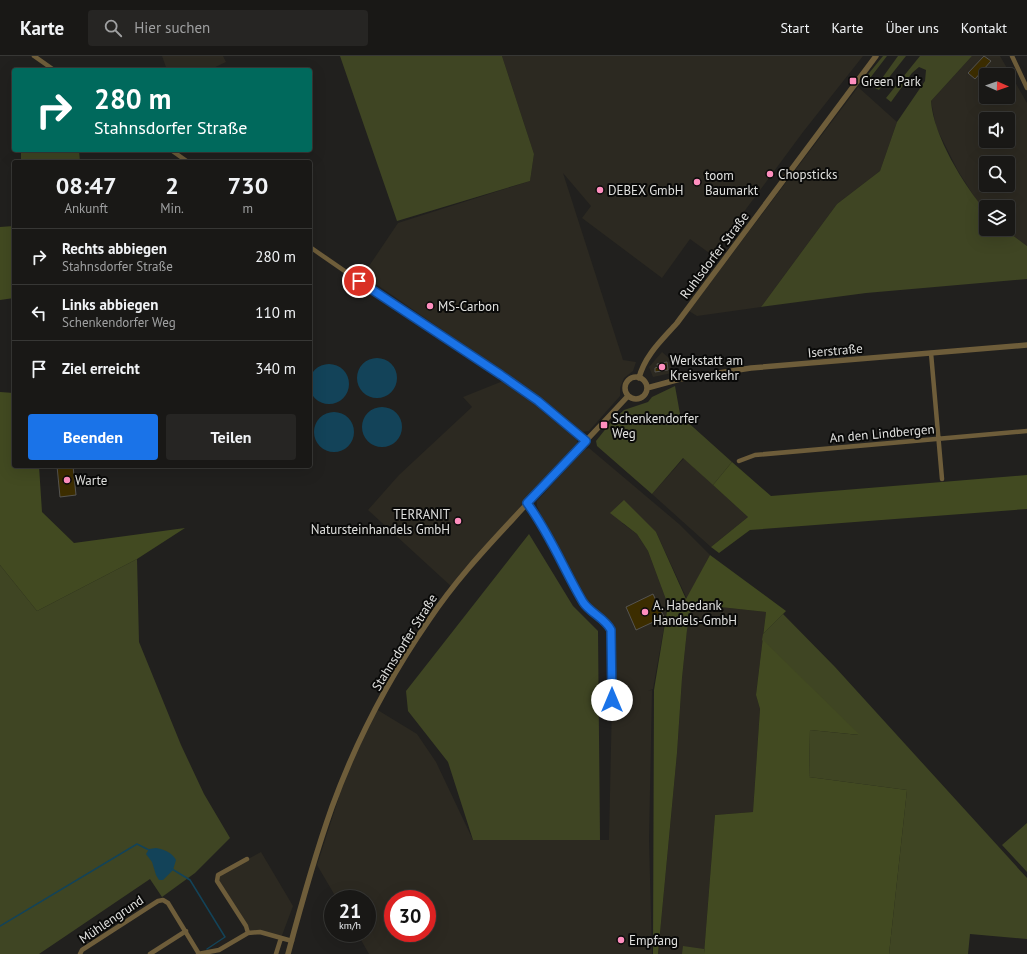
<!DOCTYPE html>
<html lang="de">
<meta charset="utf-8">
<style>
:root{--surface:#191816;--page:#262523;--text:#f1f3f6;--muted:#9fa0a1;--line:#373735;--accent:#1a73e8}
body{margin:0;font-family:"PT Sans",sans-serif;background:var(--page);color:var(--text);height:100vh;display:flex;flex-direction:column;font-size:15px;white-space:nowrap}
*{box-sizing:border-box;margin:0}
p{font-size:13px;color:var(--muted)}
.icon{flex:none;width:22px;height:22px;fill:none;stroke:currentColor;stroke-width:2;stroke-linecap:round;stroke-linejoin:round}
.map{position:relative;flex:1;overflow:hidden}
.panel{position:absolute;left:12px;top:104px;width:300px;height:308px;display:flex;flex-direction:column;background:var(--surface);border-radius:4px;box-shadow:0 4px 16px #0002,0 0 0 1px var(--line)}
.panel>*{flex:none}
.banner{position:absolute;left:12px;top:12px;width:300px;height:84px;border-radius:4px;box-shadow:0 4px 16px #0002,0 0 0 1px var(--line);background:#00695c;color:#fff;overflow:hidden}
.needle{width:26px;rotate:92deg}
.buttons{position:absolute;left:979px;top:12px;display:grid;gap:8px}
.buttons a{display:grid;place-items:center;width:36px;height:36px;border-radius:4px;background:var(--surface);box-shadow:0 4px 16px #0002,0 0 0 1px var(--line);font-size:20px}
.speed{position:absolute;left:324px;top:834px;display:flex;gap:8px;font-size:20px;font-weight:700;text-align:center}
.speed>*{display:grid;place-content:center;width:52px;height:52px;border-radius:50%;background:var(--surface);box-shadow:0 4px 16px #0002,0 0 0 1px var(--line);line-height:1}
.speed small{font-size:10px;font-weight:400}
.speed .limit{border:6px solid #d22;background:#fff;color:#111}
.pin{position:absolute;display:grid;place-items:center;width:34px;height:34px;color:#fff;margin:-17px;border:2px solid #fff;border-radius:50%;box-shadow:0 1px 4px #0007}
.me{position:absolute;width:44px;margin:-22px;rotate:0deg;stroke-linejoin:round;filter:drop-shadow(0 0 3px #0008)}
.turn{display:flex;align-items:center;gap:14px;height:84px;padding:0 16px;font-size:18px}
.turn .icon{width:52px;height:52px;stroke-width:2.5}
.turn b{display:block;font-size:28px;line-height:34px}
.eta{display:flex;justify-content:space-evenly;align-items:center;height:68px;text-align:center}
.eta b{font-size:24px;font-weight:600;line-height:28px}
.action{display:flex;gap:8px;margin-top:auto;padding:8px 16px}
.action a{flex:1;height:46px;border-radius:4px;background:var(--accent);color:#fff;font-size:16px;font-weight:600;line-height:46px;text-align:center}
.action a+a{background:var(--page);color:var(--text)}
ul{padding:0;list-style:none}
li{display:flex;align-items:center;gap:12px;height:56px;padding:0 16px;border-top:1px solid var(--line)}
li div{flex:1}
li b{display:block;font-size:15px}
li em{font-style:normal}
header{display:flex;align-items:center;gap:24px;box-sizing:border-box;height:56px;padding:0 20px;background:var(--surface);border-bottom:1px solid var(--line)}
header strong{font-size:19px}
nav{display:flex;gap:22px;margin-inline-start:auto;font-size:14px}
.search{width:280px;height:36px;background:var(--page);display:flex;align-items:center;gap:10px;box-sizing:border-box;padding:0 14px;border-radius:4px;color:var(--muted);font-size:15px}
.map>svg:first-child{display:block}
</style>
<header>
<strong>Karte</strong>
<div class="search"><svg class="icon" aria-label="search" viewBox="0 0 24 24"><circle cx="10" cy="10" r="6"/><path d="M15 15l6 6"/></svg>Hier suchen</div>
<nav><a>Start</a><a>Karte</a><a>Über uns</a><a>Kontakt</a></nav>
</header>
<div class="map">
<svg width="1027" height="898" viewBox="0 0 1027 898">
<rect width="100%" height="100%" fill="#21201e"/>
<path fill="#2c2921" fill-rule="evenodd" d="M162,0H223L226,6L209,14H167Z
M502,0H863L803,76L712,199L690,183L662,222L582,162L591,150L563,117L623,304L636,306L633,315L624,322L620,332V340L589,375L581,376L540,342L363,219L398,167L530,125L534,98Z
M972,0H1000L1027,47V190L1004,173H1008V151H986V155L977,145L958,115L936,71L931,45ZM986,19H1008V41H986ZM986,63H1008V85H986ZM986,107H1008V129H986Z
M858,31L897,66L880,115L837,148L761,251L697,260L689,255Z
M662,296L670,303L672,317L653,321L649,311Z
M503,325L537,348L577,382V388L529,440L453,532L368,454L399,419L472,351L463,341Z
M589,392L679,468L710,499L687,543L656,476L622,467L637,478L648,495L668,549L653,633L648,635L652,634L649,784L652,898H369L357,877H367V843H337L317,809L339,741V734L376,653L417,678L436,706L473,784H609L612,644L611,574L584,548L557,498L537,450V445L584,393ZM393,843H427V877H393Z
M684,402L748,461L711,491L652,438Z
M692,548L766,556L756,639L760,653L753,756L715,759L704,898H658L677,697L682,622L687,574Z
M261,796L293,850L281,882L260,876L248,877L217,825L218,819Z"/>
<path fill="#3f4523" d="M340,0H502L534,98L530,125L397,165Z
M883,0H887L864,30L861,27Z
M898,0H906L879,34L875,32Z
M920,0H972L931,45C933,79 964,130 986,155V173H1004L1027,190V223L866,237L761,251L837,148L880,115L897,66L925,25L926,14L919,11L912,17L891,46L886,42Z
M21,94H79L80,106H21Z
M675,330L680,358L683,362L732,406L713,429L683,402L652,438L597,390L596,385L612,365L624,354L648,346L652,341Z
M529,478L573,550L598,575L600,784H473L448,706L408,655L406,635Z
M137,503L139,586L181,689L204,738L230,782L195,817L162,841L150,823L39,898H0V509L37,555Z
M783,558L835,611L1027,822V883L970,878L968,898H889L907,734L809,721L810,674L859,679L762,584L763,578Z
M1027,767V816L1002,789Z
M683,890L704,893V898H682Z"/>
<path fill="#424a21" d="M14,170V242L0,244V171Z
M0,336L14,337V410H39L42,456L74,487L185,472L137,503L37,555L0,509Z
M732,406L771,440L1027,419V453L750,474L719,497L711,491L748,461L713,429Z
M624,444L656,476L686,543L710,499L786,555L763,578V584L860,679L810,674L809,721L907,734L889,898H704L715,759L753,756L760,653L756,639L766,556L692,548L687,574L682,622L677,697L658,898H653L654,634L668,549L648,495L637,478L610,457Z"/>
<path fill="#134359" d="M357 322a20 20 0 1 1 40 0a20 20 0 1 1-40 0Z
M309 328a20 20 0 1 1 40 0a20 20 0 1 1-40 0Z
M362 371a20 20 0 1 1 40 0a20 20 0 1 1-40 0Z
M314 376a20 20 0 1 1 40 0a20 20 0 1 1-40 0Z
M156,792C163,793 172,796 176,804L173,814L163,824H159L156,819L152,806L146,798L149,793Z"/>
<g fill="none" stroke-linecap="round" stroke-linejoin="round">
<path stroke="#134359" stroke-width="1.5" d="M172,813L190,824L225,881L207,893
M0,870L137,788L149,794"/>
</g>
<path fill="#3c2d00" stroke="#555452" d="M984,0L991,5L975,23L968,17Z
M667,306L668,314L655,316V312L658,311L657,308Z
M57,410H73L76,439L60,441Z
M653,538L664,561L636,574L626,551Z"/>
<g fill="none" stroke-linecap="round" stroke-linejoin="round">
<path stroke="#6e5d3a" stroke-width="4.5" d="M34,0L54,14
M1012,0L1027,32
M171,94L188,106
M310,191C360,226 410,260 461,293C504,322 547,350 586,385
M931,297L942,423
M739,405L755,399L1027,375
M527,447C550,478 563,514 583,546C590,557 605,562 611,574L612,644L617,648
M247,803L218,819L217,825L246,870L248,877
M80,898L82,894L158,845L163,844L168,847L199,898
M150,898L186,875
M198,898L219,894L248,877L260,876L292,885
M276,898L281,882"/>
<path stroke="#6e5d3a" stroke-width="5.5" d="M625 332a11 11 0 1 1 22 0a11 11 0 1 1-22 0Z
M639,322C645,299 662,284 677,267L876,0
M647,332L680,323L751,312L1027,289
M288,898C301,849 315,799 332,751C356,685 389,622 429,564C453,528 482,496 512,464C550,422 590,381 628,340"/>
</g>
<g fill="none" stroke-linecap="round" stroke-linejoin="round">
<g stroke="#114b97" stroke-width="10">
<path id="route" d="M359,225L501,319L538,345L586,385L527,447C550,478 564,514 583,546C590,557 605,562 611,574L612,644"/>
</g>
<use href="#route" stroke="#1a73e8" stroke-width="7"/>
</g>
<g fill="#fe8ebe" stroke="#0a0a09" stroke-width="1.5">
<rect x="849" y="21" width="8" height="8" rx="2"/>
<circle cx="770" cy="118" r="4"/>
<circle cx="697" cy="126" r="4"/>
<circle cx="600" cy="134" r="4"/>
<circle cx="430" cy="250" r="4"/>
<circle cx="662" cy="311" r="4"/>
<rect x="600" y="365" width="8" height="8" rx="2"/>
<circle cx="67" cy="424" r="4"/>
<circle cx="458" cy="465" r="4"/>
<circle cx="645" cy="556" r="4"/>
<circle cx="621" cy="884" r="4"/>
</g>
<g text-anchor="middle" stroke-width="4" stroke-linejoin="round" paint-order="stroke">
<g font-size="13" fill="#e1e1df" stroke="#0a0a09" text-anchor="start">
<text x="861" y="30">Green Park</text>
<text x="778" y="123">Chopsticks</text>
<text x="705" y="124">toom<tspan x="705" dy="15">Baumarkt</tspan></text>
<text x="608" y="139">DEBEX GmbH</text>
<text x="438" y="255">MS-Carbon</text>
<text x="670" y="309">Werkstatt am<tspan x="670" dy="15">Kreisverkehr</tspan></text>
<text x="612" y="367">Schenkendorfer<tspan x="612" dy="15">Weg</tspan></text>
<text x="75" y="429">Warte</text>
<text x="450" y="463" text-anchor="end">TERRANIT<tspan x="450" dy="15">Natursteinhandels GmbH</tspan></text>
<text x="653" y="554">A. Habedank<tspan x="653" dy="15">Handels-GmbH</tspan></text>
<text x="629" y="889">Empfang</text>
</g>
<g font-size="13" fill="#e1e1df" stroke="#0a0a09">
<text transform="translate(714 199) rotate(-53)" y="5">Ruhlsdorfer Straße</text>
<text transform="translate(835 294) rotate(-5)" y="5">Iserstraße</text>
<text transform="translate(882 377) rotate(-5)" y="5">An den Lindbergen</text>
<text transform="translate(404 586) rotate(-58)" y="5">Stahnsdorfer Straße</text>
<text transform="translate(111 863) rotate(-34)" y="5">Mühlengrund</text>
</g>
</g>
</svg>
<div class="buttons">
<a><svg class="needle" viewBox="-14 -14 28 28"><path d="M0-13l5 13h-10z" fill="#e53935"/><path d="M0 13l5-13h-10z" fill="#9fa0a1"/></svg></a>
<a><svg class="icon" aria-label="sound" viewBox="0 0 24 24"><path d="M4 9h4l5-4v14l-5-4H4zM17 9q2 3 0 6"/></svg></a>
<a><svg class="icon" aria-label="search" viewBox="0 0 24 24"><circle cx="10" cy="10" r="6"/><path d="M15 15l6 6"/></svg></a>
<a><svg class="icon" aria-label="layers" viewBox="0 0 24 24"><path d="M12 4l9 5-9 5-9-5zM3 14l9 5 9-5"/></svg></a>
</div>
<div class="speed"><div>21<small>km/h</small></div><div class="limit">30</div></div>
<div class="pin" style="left:359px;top:225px;background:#d93025"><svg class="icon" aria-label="arrive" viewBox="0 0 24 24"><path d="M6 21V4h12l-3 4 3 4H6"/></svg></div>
<svg class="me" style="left:612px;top:644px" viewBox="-20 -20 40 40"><circle r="19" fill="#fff"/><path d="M0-13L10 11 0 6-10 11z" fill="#1a73e8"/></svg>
<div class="banner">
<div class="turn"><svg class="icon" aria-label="right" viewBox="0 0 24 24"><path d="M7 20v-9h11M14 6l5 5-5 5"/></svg><div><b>280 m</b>Stahnsdorfer Straße</div></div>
</div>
<section class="panel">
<div class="eta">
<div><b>08:47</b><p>Ankunft</p></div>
<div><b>2</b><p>Min.</p></div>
<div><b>730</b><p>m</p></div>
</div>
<ul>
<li><svg class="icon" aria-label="right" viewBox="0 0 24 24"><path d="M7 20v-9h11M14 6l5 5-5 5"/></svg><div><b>Rechts abbiegen</b><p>Stahnsdorfer Straße</p></div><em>280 m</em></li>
<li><svg class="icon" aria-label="left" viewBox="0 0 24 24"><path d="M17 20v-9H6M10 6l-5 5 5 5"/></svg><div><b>Links abbiegen</b><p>Schenkendorfer Weg</p></div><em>110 m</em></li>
<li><svg class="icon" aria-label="arrive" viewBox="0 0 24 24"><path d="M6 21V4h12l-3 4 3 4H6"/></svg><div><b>Ziel erreicht</b></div><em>340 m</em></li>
</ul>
<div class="action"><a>Beenden</a><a>Teilen</a></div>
</section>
</div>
